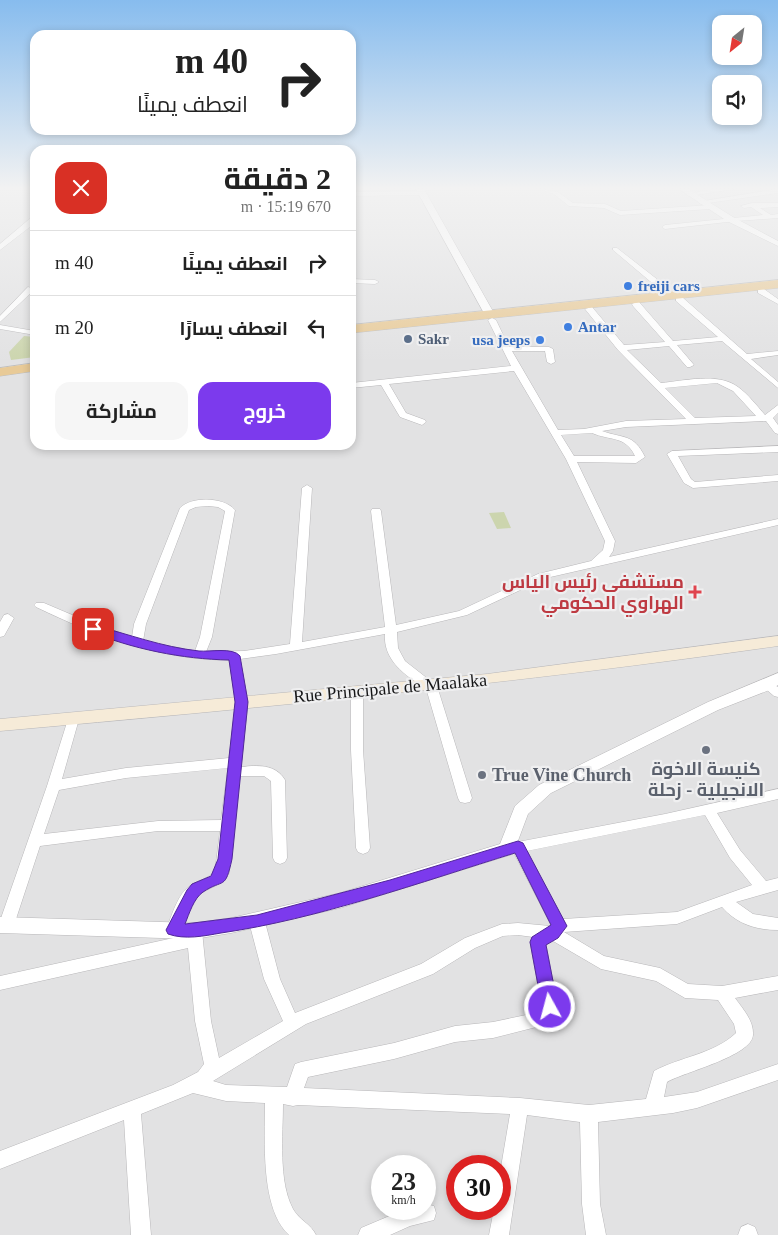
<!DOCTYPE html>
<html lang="ar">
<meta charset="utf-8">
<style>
:root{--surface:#fff;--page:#f6f6f6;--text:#222;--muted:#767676;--line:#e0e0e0;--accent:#7c3aed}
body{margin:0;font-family:"Times New Roman",Cairo,serif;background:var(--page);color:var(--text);direction:rtl;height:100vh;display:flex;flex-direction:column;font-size:19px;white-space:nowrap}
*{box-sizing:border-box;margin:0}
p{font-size:16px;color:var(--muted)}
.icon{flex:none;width:28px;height:28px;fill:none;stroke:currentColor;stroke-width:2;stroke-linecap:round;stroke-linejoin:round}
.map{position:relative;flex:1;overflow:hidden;direction:ltr}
.side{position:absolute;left:30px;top:145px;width:326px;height:305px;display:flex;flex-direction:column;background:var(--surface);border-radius:15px;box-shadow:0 2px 8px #0003;direction:rtl}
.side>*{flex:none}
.top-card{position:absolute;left:30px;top:30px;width:326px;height:105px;border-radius:15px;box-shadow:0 2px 8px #0003;direction:rtl;background:#fff;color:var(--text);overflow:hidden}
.needle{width:32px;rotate:210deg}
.buttons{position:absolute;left:712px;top:15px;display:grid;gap:10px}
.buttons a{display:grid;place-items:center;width:50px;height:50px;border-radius:10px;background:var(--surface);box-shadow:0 2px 8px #0003;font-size:25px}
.speed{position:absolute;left:371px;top:1155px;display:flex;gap:10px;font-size:25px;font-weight:700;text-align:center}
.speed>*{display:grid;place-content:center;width:65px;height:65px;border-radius:50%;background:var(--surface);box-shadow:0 2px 8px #0003;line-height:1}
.speed small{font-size:12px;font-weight:400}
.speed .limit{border:8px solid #d22;background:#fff;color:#111}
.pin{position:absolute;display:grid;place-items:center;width:42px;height:42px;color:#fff;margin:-21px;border-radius:10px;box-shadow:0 2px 8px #0006}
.me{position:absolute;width:55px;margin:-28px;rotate:353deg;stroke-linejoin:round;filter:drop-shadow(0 0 4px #0008)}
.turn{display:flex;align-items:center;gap:18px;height:105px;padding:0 25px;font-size:22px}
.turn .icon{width:65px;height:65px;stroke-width:2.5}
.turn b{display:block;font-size:35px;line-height:42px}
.round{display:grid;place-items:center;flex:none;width:52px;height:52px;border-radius:15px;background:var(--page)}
.headline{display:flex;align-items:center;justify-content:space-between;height:85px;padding:0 25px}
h1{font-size:30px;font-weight:700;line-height:38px}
.button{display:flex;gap:10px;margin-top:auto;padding:10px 25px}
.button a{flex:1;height:58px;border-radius:15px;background:var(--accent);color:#fff;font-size:20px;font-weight:700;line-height:58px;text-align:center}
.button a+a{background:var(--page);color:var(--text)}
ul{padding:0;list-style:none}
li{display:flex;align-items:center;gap:15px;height:65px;padding:0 25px;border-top:1px solid var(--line)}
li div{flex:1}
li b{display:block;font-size:19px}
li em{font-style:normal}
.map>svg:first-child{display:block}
</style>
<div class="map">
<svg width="778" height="1235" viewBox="0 0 778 1235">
<rect width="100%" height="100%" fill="#e2e2e3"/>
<path fill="#ccd5ae" d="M24,336L35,337V357L11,360L9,352Z
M504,512L511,528L497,529L489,513Z"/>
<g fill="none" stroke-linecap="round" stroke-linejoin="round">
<g stroke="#b8b7b9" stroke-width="1">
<path id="minor" d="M540,189L558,192L573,203L605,204L621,211L710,205L713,207L710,209L620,215L604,208L569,206L554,194Z
M717,189H734L689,196L686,194Z
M778,189V193L701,204L698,202Z
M351,192L422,191L425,193L422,195L351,196Z
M752,203H778V207L760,208L771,215L778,214V218L736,221L665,229L662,227L665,225L763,215L751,207L744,208L741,206Z
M613,248H617L676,294V298H670L613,250Z
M351,279L375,280L379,282L375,284L351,283Z
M28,287L35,289L0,322V316Z
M758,289H764L778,299V304L758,293Z
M676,297H682L747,354L778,351V355L751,359L778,382V388L722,341L677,345L694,365L690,367H687L669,346L627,350L661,383C684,381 718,372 738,387C748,394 757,406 765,415L778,405V413L773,418L778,425V434L775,433L766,421L626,427L602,431C624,439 633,433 645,457L636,463L577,462L615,541L613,551L609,557L778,519V525L546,578L467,615L397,632L398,648L405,661L437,686L472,798L470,802L465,803L460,802L458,798L426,688C405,676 383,660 385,634L276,654L240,659L248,702L241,767C257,765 276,764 285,780L287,858L285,862L280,864L275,862L273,858L271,781L264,776H240L229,873C222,887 209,886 198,896C188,906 185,922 179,935L174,936L169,935L166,930C172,916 177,894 191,885C199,880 208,879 215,871L220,831H158L40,846L14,925L11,930L6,931L1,930L0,921L47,786L69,716H77L79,719L62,779L126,768L229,758L236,702L229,660C161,660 96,636 36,607L34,605L36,603H44L84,620L132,637L134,624L180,508C192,496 224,497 235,510L212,637L206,652L244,651L290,644L302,488L307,485L312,488L302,642L385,627L371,511L372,509H380L381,511L396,625L459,611L538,574L591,561L603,550L605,541L566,459L514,371L389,384L406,413L425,420L426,422L422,425L400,417L381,385L351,388V383L511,366L488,320L492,318L496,320L509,347H549L553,349L555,362L551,364L547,362L545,351H512L558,430L584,429L626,421L686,419L618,350L585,309L592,307L624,345L665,342L633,306L632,304L636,302H639L673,341L718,337L676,301ZM717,383L733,391L756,416L695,418L665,388ZM592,433C610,441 625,435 635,456H574L561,435ZM208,506L218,507L225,511L200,637L195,651L143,641L146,624L189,510L196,507ZM228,768L221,820L158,821L44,834L59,790L126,778Z
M0,325L35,331V335L0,329Z
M778,446V452L678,456L691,479L695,482L778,475V481L693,488L684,483L667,454L672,451Z
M8,614L14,618L4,636L0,637V622L4,615Z
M767,681L778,687V697L774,696L761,685Z
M357,688L361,689L363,692V750L370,848L368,852L363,854L358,852L356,848L351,750V692L353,689Z
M778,789V799L717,813L740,850L766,881L778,878V890L736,902L753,914L778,918V930C756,930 737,924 722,907L677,924L564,932L604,956L660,968L688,984L722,986L778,976V990L735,998C743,1009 754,1021 753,1035C752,1056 684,1072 667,1082L664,1097L697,1092L778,1064V1080L697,1108L673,1113L598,1122L600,1204L606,1235H586L582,1204L580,1122L527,1115L509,1235H489L494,1209H500V1173L510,1114L298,1105L293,1106L283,1104C283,1135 278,1181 293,1209C299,1220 311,1224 316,1235H289C260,1209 265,1139 265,1103L226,1101L193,1093L141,1114L151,1235H131L124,1120L0,1169V1151L173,1085L198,1072L204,1064L195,1021L188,948L0,990V976L187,935L189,926L194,925L199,926L202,931L211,1021L219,1058L283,1021L264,979L249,922L252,917L257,916L262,917L265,922L280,979L295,1013L421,964L465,938L502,924L518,923L550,926L551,925L514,853L507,855L502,853L500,849L502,845L665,814ZM705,815L730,858L752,885L677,912L563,919L527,851ZM518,935L533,937L530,942L542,1007L540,1012L493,1022L455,1026L394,1043L301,1062L295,1064L287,1087L226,1085L213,1081L306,1024L433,974L475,948L503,936ZM553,941L601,969L656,981L685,998L718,1000L734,1024L736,1033C714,1054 680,1057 654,1071L646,1099L589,1105L520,1098L304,1088L308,1077L394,1059L455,1042L493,1038L552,1023L558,1007L546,945Z
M425,1204L434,1206L436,1213L434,1220L410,1226L390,1235H358L361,1228L406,1209H425Z
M748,1224L755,1227L758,1235H738L741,1227Z"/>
</g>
<g stroke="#b8b7b9" stroke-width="1">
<path id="tertiary" d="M416,189H424L495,315L493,317L485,315Z
M679,189H688L733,217L778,241V246L727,221Z
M32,217H35V223L0,250V244Z
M778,673V685L772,689L718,710L551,793L528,814L513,854L340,908L231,933L194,939L0,933V917L194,923L231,918L340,893L500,844L515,806L539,785L708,702Z"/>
</g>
<g stroke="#b8b7b9" stroke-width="1">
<path id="secondary" d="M778,636V646C520,683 260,708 0,731V719L487,674Z"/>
</g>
<g stroke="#bebebe" stroke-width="1">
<path id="trunk" d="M778,280V288L351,333V325Z
M35,363V371L0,376V368Z"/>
</g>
<use href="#minor" fill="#fff" fill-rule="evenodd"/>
<use href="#tertiary" fill="#fff" fill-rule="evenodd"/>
<use href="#secondary" fill="#f6ebd8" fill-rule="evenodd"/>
<use href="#trunk" fill="#e8ca97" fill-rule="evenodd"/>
</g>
<linearGradient id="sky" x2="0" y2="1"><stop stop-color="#87bcee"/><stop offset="0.52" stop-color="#f2f2f2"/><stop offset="1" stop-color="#f2f2f2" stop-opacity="0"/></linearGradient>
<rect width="778" height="362" fill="url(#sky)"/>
<path fill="#7c3aed" stroke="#51269a" d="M93,625C128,634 162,647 199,651C210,652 233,647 240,656L248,702L232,859C225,891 224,878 203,892C194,898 189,914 185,924L257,915L390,880L518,841L523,843L567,926L558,938L546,945L558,1007L556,1012L550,1014L544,1012L542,1007L530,942L532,937L551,925L515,853C421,882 318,919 221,933C204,936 185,940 168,934L166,930L187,890L192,884L211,876L218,859L235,702L229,660C182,659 132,649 89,631L87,629Z"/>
<g fill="#3f7fe0" stroke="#efeff0" stroke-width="2">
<circle cx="628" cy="286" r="5"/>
<circle cx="568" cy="327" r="5"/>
<circle cx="540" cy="340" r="5"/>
</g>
<circle fill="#5c6f8a" stroke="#efeff0" stroke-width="2" cx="408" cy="339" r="5"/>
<path fill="#e0444e" stroke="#efeff0" stroke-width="2" d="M692.5 584.5h5v5h5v5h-5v5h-5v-5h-5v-5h5z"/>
<g fill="#6b7280" stroke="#efeff0" stroke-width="2">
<circle cx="706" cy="750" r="5"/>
<circle cx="482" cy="775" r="5"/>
</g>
<g text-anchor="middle" stroke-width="4.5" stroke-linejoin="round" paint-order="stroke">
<g font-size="15" font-weight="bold" fill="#366cbe" stroke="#efeff0" text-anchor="start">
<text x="638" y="291">freiji cars</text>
<text x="578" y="332">Antar</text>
<text x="530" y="345" text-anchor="end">usa jeeps</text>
</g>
<g font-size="15" font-weight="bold" fill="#4e5e75" stroke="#efeff0" text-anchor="start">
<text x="418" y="344">Sakr</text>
</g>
<g font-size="18" font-weight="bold" fill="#be3a42" stroke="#efeff0" text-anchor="end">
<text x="684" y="588">مستشفى رئيس الياس<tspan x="684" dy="21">الهراوي الحكومي</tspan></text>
</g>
<g font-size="18" fill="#161617" stroke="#efeff0">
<text transform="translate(390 688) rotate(-5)" y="6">Rue Principale de Maalaka</text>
</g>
<g font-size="18" font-weight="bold" fill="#5b616d" stroke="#efeff0">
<text x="706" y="775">كنيسة الاخوة<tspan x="706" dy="21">الانجيلية - زحلة</tspan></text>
<text x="492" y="781" text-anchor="start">True Vine Church</text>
</g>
</g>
</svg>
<div class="buttons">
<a><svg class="needle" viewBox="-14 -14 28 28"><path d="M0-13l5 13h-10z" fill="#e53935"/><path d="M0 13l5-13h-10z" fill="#767676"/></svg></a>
<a><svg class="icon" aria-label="sound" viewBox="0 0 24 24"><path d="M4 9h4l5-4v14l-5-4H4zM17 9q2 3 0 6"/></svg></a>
</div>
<div class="speed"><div>23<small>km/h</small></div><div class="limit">30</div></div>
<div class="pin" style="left:93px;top:629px;background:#d93025"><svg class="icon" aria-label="arrive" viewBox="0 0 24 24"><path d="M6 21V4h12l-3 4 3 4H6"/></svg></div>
<svg class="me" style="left:550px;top:1007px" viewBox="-20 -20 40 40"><circle r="17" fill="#7c3aed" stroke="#fff" stroke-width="3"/><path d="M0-11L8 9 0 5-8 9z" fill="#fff"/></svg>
<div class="top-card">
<div class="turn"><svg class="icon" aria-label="right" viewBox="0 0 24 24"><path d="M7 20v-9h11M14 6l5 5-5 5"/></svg><div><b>40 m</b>انعطف يمينًا</div></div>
</div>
<section class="side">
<div class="headline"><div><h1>2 دقيقة</h1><p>670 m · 15:19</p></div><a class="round" style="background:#d93025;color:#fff"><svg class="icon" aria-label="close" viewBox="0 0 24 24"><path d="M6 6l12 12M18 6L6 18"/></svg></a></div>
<ul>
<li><svg class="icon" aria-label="right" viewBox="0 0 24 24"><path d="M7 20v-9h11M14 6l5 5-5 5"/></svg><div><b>انعطف يمينًا</b></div><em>40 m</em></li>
<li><svg class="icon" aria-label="left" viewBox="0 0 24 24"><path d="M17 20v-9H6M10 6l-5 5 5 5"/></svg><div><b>انعطف يسارًا</b></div><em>20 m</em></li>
</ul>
<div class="button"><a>خروج</a><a>مشاركة</a></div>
</section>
</div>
